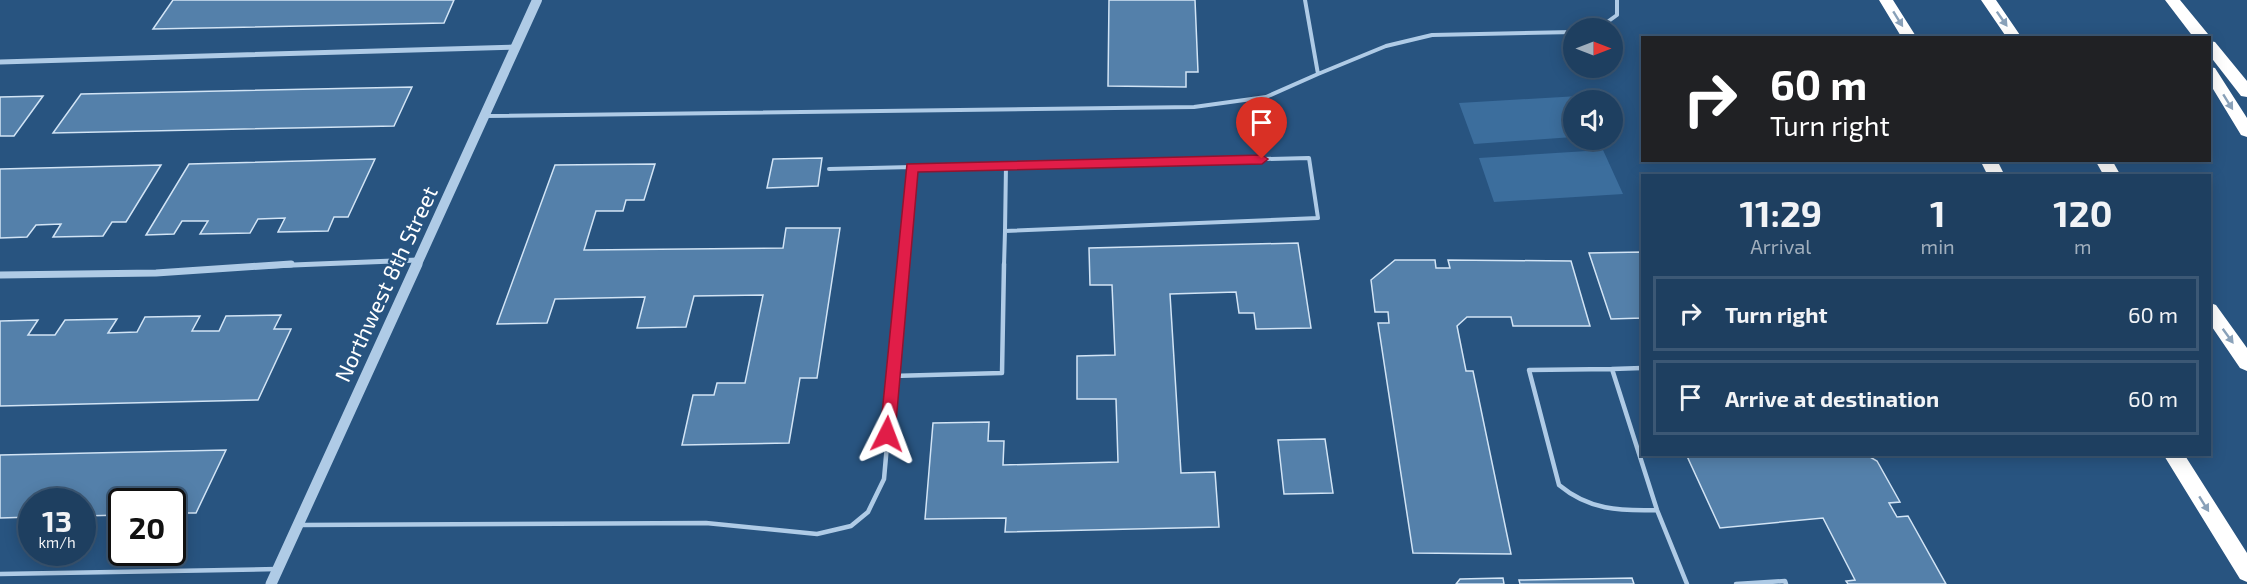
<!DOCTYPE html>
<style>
:root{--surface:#1e3f60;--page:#264666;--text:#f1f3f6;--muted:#a1afbd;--line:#3c5875}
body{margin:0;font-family:"Exo 2",sans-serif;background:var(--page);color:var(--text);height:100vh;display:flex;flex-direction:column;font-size:22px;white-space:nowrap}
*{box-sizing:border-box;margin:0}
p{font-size:20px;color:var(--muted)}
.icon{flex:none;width:33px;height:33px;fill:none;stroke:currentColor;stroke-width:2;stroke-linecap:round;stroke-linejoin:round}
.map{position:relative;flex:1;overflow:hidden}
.side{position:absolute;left:1641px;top:174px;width:570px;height:282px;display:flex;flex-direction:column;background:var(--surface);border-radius:0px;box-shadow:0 3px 15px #0003,0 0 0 2px var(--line)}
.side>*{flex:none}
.hud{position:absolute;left:1641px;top:36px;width:570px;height:126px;border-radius:0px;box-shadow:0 3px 15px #0003,0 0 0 2px var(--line);background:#202124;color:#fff;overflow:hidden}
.needle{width:39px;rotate:90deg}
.tools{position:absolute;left:1563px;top:18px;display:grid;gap:12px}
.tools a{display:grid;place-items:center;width:60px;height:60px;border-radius:50%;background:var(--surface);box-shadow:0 3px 15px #0003,0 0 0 2px var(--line);font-size:30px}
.speed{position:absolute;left:18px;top:488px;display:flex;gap:12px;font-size:30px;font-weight:700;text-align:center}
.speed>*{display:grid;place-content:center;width:78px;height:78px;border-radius:50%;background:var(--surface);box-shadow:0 3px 15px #0003,0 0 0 2px var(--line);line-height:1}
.speed small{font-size:15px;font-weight:400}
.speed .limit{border:3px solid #111;border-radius:9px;background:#fff;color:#111}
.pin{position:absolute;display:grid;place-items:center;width:51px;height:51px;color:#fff;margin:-62px -26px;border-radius:50% 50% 50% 0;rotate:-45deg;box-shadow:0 0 6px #0007}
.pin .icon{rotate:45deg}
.me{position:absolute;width:66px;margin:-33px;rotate:3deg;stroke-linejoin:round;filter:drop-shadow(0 0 4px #0008)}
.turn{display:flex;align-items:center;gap:21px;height:126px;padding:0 30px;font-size:27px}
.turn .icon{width:78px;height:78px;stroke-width:2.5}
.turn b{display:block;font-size:42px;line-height:51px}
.eta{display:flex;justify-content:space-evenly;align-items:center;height:102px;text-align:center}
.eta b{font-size:36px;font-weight:700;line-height:42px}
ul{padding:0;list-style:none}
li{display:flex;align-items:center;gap:18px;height:75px;margin:0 12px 9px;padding:0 18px;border:3px solid var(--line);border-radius:0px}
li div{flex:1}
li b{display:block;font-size:22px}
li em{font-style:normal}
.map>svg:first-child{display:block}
</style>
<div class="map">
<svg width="2247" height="584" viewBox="0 0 2247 584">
<rect width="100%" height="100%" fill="#285480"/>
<path fill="#3c6e9d" d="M1579,96L1581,100H1574L1573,137L1474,144L1459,103Z
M1603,150L1623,194L1494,202L1479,158Z"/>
<path fill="#5480aa" stroke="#d2e4f5" stroke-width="1.5" d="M173,0H454L444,23L153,29Z
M1109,0H1195L1198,72H1186V87L1108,86Z
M412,87L394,126L53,133L81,94Z
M43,96L14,136H0V97Z
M822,158L818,186L767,188L773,159Z
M375,159L348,217H334L328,231L278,232L285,218L258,219L250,233L200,234L208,221H182L174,234L146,235L189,164Z
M655,164L644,200H626L623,211H596L584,250L783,248L786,228H840L817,378H800L789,443L682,445L693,395H714L717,383H745L763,295L694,296L686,327L637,328L645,297L555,299L547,323L497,324L555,165Z
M161,165L126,222H112L103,236L53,237L61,224L36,225L27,237L0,238V169Z
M1298,243L1311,328L1256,329L1254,313H1239L1236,292L1170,294L1181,473L1215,472L1219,527L1005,532L1006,518L925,519L933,423L989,422L988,441H1004L1003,465L1118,462L1116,399H1077V356L1115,355L1112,285H1090L1089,248Z
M1642,252V318L1611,319L1589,253Z
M1395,260H1435L1436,268H1450L1448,260L1571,261L1590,326H1513L1511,317H1467L1457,326L1466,371H1473L1511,554L1413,553L1378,323H1389L1388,312H1375L1371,280Z
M281,315L274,329H291L258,400L0,406V321L38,320L28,335H55L65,320L117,319L108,333L137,332L145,317L200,316L192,331H219L226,316Z
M1325,439L1333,493L1284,494L1278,440Z
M226,450L196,513H172V501H122V515L82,516V501H32V517L0,518V455Z
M1686,454H1865L1877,461L1900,502L1889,503L1897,517L1908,516L1946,584H1848L1846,581L1855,580L1823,518L1720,528Z
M1503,578L1504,584H1456L1460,579Z
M1632,578L1634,584H1520L1519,580Z"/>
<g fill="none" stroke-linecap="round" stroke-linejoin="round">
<path stroke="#afcbe6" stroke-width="4" d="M1599,28L1617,15V0
M1318,74L1386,46L1432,35L1574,32
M485,116L1194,107L1266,97L1318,74L1305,0
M829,169L912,167
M903,266L912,167L1309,158L1318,218L1005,231L1006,165
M1004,266L1005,231"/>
<path stroke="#afcbe6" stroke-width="4.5" d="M1642,368L1612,369L1657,510L1687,584
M1612,369L1529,370L1559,485C1589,510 1619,511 1657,510
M892,376L1002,373L1004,264
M300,525L706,523L817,534L851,526L868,512L884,479L903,264
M0,574L277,569
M1736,584L1785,581L1786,584"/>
<path stroke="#afcbe6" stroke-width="5" d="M0,62L516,47
M268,266L418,260"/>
<path stroke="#afcbe6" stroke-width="7" d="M0,275L156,273L291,264"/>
<path stroke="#afcbe6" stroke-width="10" d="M416,266L537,0"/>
<path stroke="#afcbe6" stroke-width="11" d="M271,584L417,264"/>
<path fill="#fff" fill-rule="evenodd" d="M1879,0H1893L1917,38H1902Z
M1981,0H1996L2022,38H2007Z
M2165,0H2180L2208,34L2211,38L2210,40V38H2194Z
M2210,41L2215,42L2247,81V97L2241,96L2210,56Z
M2210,67L2215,68L2247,118V137L2241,135L2210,84Z
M1980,160H1997L2005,176H1988Z
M2095,160H2112L2121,176H2104Z
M2210,303L2216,305L2247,348V371L2240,368L2210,324Z
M2163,454H2184L2247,553V582L2240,579Z"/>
</g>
<defs><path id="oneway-solid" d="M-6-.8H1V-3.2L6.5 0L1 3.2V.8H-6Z" transform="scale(1.5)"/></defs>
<g fill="#89a1b9">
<use href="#oneway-solid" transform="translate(1898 19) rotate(58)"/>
<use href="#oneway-solid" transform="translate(2002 19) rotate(55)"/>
<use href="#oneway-solid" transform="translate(2228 102) rotate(58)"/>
<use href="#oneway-solid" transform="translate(2228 336) rotate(54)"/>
<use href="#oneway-solid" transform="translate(2204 504) rotate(58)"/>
</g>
<path fill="#e11d48" stroke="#92132f" stroke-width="1.5" d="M1262,155L1268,159L1262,164L918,172L895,434L887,441L882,439L880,434L907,164Z"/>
<g text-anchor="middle" stroke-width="4.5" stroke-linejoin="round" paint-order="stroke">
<g font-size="22" fill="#fff" stroke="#285480">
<text transform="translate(386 284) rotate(-65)" y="8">Northwest 8th Street</text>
</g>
</g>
</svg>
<div class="tools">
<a><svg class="needle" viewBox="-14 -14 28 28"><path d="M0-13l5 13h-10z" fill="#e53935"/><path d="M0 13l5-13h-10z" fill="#a1afbd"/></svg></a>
<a><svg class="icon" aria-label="sound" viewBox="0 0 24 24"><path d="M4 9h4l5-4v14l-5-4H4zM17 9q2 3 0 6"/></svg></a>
</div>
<div class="speed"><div>13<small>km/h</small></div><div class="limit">20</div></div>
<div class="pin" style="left:1262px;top:159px;background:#d93025"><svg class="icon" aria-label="arrive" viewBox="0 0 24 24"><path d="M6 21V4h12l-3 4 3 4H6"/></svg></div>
<svg class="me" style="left:887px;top:434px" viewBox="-20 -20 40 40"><path d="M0-17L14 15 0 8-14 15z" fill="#e11d48" stroke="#fff" stroke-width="4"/></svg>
<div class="hud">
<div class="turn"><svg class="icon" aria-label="right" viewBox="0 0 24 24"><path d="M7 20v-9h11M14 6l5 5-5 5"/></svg><div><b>60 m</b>Turn right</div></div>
</div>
<section class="side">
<div class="eta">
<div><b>11:29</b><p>Arrival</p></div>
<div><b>1</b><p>min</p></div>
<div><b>120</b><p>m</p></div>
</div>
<ul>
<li><svg class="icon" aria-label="right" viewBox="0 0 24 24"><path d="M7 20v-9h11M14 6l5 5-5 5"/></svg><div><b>Turn right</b></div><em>60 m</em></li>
<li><svg class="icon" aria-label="arrive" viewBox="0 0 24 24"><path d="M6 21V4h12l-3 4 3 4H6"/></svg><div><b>Arrive at destination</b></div><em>60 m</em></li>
</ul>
</section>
</div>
